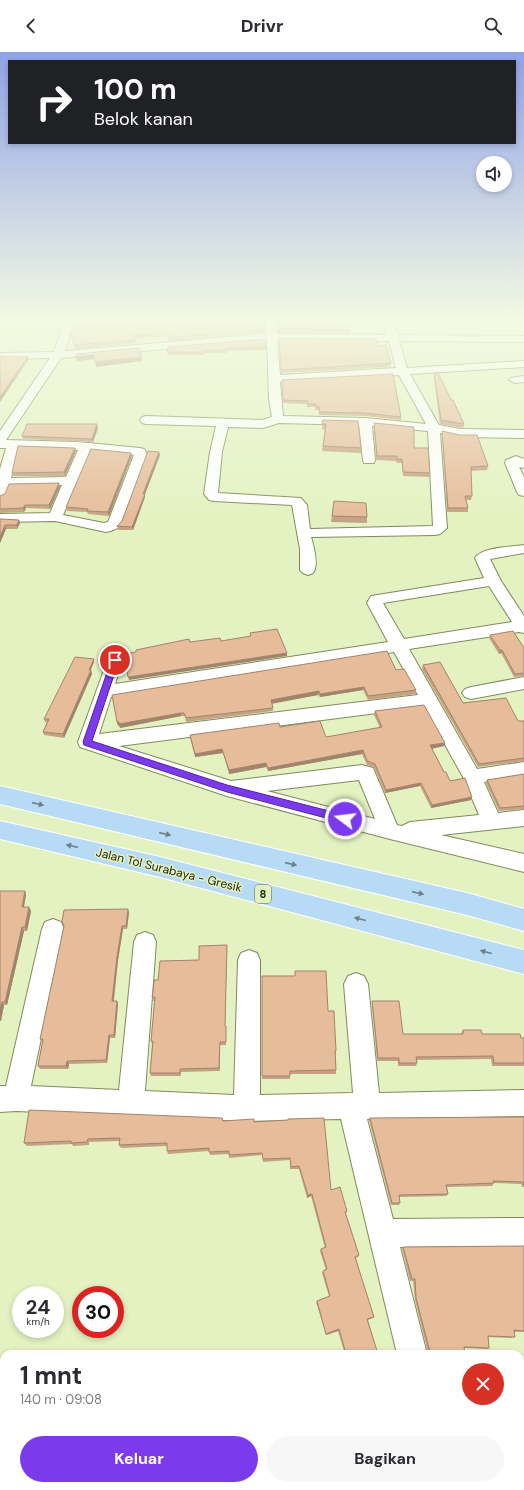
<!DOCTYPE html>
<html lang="id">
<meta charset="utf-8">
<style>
:root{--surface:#fff;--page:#f7f7f7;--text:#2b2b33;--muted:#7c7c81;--accent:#7c3aed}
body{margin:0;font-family:"DM Sans",sans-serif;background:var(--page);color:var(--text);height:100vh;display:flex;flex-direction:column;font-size:15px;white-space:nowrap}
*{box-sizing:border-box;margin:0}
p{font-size:13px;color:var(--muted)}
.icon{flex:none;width:22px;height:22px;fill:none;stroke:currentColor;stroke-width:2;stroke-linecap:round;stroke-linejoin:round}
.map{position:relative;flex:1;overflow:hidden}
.sheet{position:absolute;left:0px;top:1298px;width:524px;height:140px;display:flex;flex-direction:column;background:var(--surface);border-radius:12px 12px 0 0;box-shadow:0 2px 6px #0003}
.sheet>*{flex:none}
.banner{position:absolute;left:8px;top:8px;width:508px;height:84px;border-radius:0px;box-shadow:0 2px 6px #0003;background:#202124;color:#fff;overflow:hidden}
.tools{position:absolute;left:476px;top:104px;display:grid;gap:8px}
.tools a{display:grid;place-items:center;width:36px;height:36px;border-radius:50%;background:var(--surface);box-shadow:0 2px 6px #0003;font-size:20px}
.speed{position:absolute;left:12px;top:1234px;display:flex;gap:8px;font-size:20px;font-weight:700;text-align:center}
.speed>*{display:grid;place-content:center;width:52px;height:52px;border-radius:50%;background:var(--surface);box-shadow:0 2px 6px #0003;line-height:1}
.speed small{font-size:10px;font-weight:400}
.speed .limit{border:6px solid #d22;background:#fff;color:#111}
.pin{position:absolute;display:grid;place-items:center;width:34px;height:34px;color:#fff;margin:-17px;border:2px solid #fff;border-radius:50%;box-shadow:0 1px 4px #0007}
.me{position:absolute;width:44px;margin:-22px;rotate:285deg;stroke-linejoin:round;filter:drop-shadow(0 0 3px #0008)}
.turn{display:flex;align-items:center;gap:14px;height:84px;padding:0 20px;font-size:18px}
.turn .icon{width:52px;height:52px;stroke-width:2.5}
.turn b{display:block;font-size:28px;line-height:34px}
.round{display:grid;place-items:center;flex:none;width:42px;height:42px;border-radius:21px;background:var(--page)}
.headline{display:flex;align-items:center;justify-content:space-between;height:68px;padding:0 20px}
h1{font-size:24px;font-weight:700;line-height:30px}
.action{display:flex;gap:8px;margin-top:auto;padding:8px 20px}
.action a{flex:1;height:46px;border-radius:24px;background:var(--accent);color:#fff;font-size:16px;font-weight:700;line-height:46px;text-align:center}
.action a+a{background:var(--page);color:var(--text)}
header{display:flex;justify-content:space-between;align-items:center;height:52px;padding:0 20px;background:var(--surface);font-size:18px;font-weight:700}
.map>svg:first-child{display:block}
</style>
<header><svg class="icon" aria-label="back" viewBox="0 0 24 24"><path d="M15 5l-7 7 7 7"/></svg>Drivr<svg class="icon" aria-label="search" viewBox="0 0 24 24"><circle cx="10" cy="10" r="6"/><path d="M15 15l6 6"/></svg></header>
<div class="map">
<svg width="524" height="1438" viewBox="0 0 524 1438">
<rect width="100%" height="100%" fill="#e4f2c1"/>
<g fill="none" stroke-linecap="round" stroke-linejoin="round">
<g stroke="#7f8b5d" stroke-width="2">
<path id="minor" d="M65,267H75L65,299L266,282V267H276L277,282L387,283L383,267H393L398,283L524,284V290L399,289L407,316L524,309V315L410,322L439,373L460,377L524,378V386L460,385L440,381L447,476L440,482L435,483L311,485C314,495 319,513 313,521L308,523L303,521L300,518V497L292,453L214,449L209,448L204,442L210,400L216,374L146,372L142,371L140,368L142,365L146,364L262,368L272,365L269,347L267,288L61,306L6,388L78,390L140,396L144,397L147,402L121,472C118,477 112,479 106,480L55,469L0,470V462L50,461L62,433L9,434L5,445L0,446V417L6,396H0V379L50,306L0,307V301L54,300ZM277,288L389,289L396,316L280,323ZM399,323L426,372L365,366L283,364L280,330ZM279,371L359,373L363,408L364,411H374L375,408L372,374L428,379L433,474L310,477L307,453L301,446L218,441L222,400L228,375L263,376ZM18,396L78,398L66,425L11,426ZM91,399L134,403L108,470L104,471L63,463Z
M524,324V330L515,331L509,328L511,326Z
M516,404L524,407V416L519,415L524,425V444L519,443L517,440L505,411L506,408Z
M524,493V501L490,507L501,529L524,564V581L519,580L409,597L477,717L524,710V724L484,730L498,761L524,758V774L441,783L524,802V820L390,787L227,744L80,695L78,690L109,604L115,602L121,604L123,608L115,632L388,590L367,551L371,544L484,526L475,506C482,495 511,495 524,493ZM489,534L512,570L404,587L383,551ZM394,600L418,643L99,682L111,645ZM424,655L463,725L479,763L410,770L402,774L397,773L373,716L362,713L231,729L119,694ZM359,728L375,767L267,739Z
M524,625V637L471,647L465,645L462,641L465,637L471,635Z
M53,867L61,870L64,877L31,1034L119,1038L134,890L137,883L145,880L153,883L156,890L145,1039L234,1043L238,908L241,901L249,898L257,901L260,908V1043L353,1041L344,932L348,924L356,921L364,924L368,932L379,1041L524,1038V1064L367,1067L393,1167L524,1166V1194L400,1195L427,1302H397L341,1067L247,1069L16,1059L0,1060V1034H6L42,877L45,870Z
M524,1322V1354L520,1355V1323Z
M427,1434H461L462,1438H428Z"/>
</g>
<g stroke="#fff" stroke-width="2">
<path id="highway" d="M0,734L467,841L524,857V879L467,863L0,752Z
M0,769L160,805L524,898V922L160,825L0,787Z"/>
</g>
<use href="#minor" fill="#fff" fill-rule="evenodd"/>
<use href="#highway" fill="#b8dbf5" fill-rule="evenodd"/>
</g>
<path fill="#c6a284" d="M265,267L264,281L169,289L168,285L136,286L137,291L75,297L73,286H71L70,283Z
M277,267H336L337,270L350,278V281H278Z
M279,286L378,294L391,311L390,315L281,321Z
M266,287V298L227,299V301H204V303H168L167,300Z
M434,322L464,372L463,376L440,372L434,325Z
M282,328L401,365V368L365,364L319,363V358H315L316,355H307V352L283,351Z
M323,368L361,396V401L322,399L325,378L322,377Z
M374,371L414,396L430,421L429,425L403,424L402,411H397L396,409L376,408L374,376Z
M98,376L93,390L23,387L22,384Z
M442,379L488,414L487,418L471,419L472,444L471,448H466L468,456V460H447L442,383Z
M75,396L76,399L65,424H13L12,421Z
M131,401L132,404L109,464L88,462L87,460L67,459L66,455Z
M160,403L145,442V445L133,478H118L117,474L122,469Z
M59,431L60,435L50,457L26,456L24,460L0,461V444Z
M334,449L367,465V471L331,470Z
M0,467L19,468L20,471L17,477H6L0,491Z
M490,583L524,596V624L514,625L501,601L499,602L489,586Z
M94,607V610L91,618L92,622L64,686L44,683L43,680L47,670H45L44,667Z
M423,613L463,651L518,669H524V709L478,715L422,617Z
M396,618L416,638V642L368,648L363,638L320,645L318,643L272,651L273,656V659L186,670L185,664H181L120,676L119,673L118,674L117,670Z
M375,659L445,691L444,694L432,697L444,720L450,729L472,745L471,748L431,756L420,734L385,741L374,715L367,713L362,702L268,719L266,715L229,722L223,701L195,705L190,686V683L280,675L326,685L380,676L374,663Z
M524,722V757L499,759L486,731L487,728Z
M0,839H25L26,843L24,855L31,859L27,879H24L7,953H4L1,969H0Z
M129,860L127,877H123L118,908L114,949H117L118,952L115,986H110L107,1011L69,1012L68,1017H40L38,1014L42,990L40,987L64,874Z
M227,897L225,974H226V993H220V1019L181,1020V1024H151L150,1021L152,992L151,989L155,949H153L152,945L199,908Z
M262,924L328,959L336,999V1002H335L336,1018V1022H290V1027H262Z
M372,949L403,982H461L463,978L482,982L524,986V1014H492L491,1007L417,1008V1011L416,1014H398V1009H377L372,952Z
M524,1065V1135H522L521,1132L494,1131L492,1134L447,1135L448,1142L446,1144L399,1145L400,1151L399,1153H391L369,1068L370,1066Z
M223,1069L254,1070L331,1138L347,1159L346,1162L359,1203L358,1205L356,1206L373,1266L368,1268L378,1302H345L338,1279L326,1283L316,1250L317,1249L329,1244L322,1221L323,1219L326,1218L320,1199L321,1197L325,1196L311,1144L307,1146L299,1117H290V1108L263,1110L262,1103L229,1106V1102L210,1103L209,1099L168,1102L167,1099V1094L121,1096L119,1093V1089L89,1090V1093L73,1094L72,1092L27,1094L24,1091Z
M524,1194V1280H514L515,1285L512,1286L488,1285L489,1296L487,1297L464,1296L465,1302H444V1301H428L415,1248L413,1229H410L402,1196L403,1195Z
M462,1434H520L524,1438H463Z"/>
<path fill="#a1846c" d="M94,303L95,307L77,309L76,305Z
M28,305V308L0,350V345Z
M142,305V309L96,315L95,310Z
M97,372L98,376L93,390L92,387Z
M75,396L76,399L65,424L64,420Z
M159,400L160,403L145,442V445L133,478L132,475L143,442Z
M131,401L132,404L109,464L108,460Z
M59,431L60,435L50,457L49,453Z
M25,453L26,456L24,460L23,456Z
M19,468L20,471L17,477V473Z
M5,473L6,477L0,491V485Z
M500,598H502L501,601L499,602Z
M287,601V604L129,628L128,625Z
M94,607V610L89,621V618Z
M91,618L92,622L64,686L63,682Z
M364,635L363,638L320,645V642Z
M319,639L318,643L271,652V648Z
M181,661V664L120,676L119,673L118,674L117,670Z
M445,691L444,694L429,697L430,693Z
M222,697L223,701L195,705V702Z
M363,698L362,702L268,719V716Z
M266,711V715L229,722V718Z
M421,731L420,734L385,741L386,738Z
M472,745L471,748L431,756L432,753Z
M25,839L26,843L23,859L22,855Z
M29,855L31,859L27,879L25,875Z
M128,857L129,860L127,877L126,874Z
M122,874L123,877L118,908L113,952L112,949L117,905Z
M22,875L24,879L7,953L5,950Z
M117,949L118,952L115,986L114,983Z
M2,950L4,953L1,969L0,968V958Z
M109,983L110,986L107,1011L106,1008Z
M67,1009L69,1012L68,1017L66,1014Z
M312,1142L311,1144L307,1146L308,1143Z
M339,1277L338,1279L326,1283V1282Z"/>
<path fill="#e6bc9a" stroke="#a1846c" d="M75,267H265V277L168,286L169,282L135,283L136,288L74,293L72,283H70Z
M278,267H336L337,270H347L350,278L278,277Z
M279,286L375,287L378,294L386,293L391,311L281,318Z
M266,287V295L227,296V298H204L203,300H167L168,295Z
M139,296L142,305L95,310L94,303L76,305V302Z
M0,304L28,305L0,345Z
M438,321L451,348H453L464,372L441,368L434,322Z
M393,322L401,365L365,361L319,360L320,355H316V352H307L308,349L283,348L282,328Z
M323,368L358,369L361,396L323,394L326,372H322Z
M374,371L414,375V396H428L430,421L403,420L402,407H397V404H377Z
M27,372H97L92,387L22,384Z
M442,379L460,383H477L488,414L471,415L472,444H465L468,456H448Z
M18,394L75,396L64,420L12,421Z
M91,397L131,401L108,460L87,459L88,457L66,455Z
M148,399L159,400L143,442H145L132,475L117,474L122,469Z
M59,431L49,453H25L23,456L0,457V444L5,442L9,432Z
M334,449L366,451L367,465L332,464Z
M0,467L19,468L17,473H5L0,485Z
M277,577L287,601L128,625L124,602L136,600V598L189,587L190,590L220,586L221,589L251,584L250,581Z
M513,579L524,596V621L515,622L502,598H500L490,583Z
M387,599L396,618L404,617L416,638L368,644L364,635L320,642L319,639L271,648L273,656L186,666L184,661H181L119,672V670H117L112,643Z
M75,605L94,607L89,618H91L63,682L43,680L49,667H44Z
M440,610L463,651L506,646L518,669H524V706L479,712L423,613Z
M424,653L445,691L430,693L444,720H446L450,729L465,726L472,745L432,753L421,731L386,738L375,712L367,709L363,698L268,716L266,711L229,718L222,697L195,702L190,683L279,671L280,675L320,669L326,685L382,675L375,659Z
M524,722V754L500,756L487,728Z
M0,839H25L22,855H29L25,875H22L5,950H2L0,958Z
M128,857L126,874H122L117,905L112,949H117L114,983H109L106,1008L67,1009L66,1014H38L43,987H40L64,874L62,869L64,858Z
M227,893L225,974H226V990H220L219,1016L180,1017V1021H150L153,989H151L155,945H152L153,940L154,928H158L160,909L199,908V894Z
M295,919H326L328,959H334L336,999H335L336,1018L290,1019V1024H262V924H295Z
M372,949H399L403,982H463V978H481L482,982H520L521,986H524V1011H494L493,1004L416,1005L417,1011H399V1006H378Z
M29,1058L222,1066L223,1069L254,1067V1070L288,1068V1067L324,1066L331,1138L340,1135L347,1159L345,1160L359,1203L355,1205L374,1265L367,1267L378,1302H346L339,1277L326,1282L317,1249L330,1244L323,1219L327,1217L321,1197L326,1195L312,1142L308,1143L299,1114L291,1115L290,1106L263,1107L262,1101L229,1103V1099L209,1100V1096L167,1099V1091L119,1093L120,1086L88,1087L87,1090L71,1091V1089L24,1091Z
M524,1065V1133L523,1130L493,1129L494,1131L446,1133L448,1142L399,1143L400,1151H392L370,1066Z
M524,1194V1279L514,1278L515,1285L488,1284L489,1296L464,1295L465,1302H446V1300H430L416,1246L415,1227H412L403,1195Z
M520,1366H524V1438H466L464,1434H520Z
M368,1434H408V1436L403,1438H369Z"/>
<defs><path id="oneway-solid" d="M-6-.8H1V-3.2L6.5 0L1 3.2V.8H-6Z"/></defs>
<g fill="#6e8285">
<use href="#oneway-solid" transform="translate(38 752) rotate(13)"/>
<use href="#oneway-solid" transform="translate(165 782) rotate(13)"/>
<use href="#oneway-solid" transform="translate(72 794) rotate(-167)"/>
<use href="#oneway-solid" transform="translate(291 812) rotate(13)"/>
<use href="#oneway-solid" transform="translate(418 841) rotate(13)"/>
<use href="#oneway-solid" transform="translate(360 867) rotate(-165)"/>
<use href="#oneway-solid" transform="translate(486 900) rotate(-165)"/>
</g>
<linearGradient id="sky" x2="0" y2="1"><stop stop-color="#90a2e7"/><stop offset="0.57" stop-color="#f3f9e3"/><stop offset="1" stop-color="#f3f9e3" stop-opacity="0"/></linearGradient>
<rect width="524" height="469" fill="url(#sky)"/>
<path fill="#7c3aed" stroke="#51269a" d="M112,606H115L119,608L92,689L227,733L345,763L349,765L350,767L349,770L345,771L227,740L84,693L83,690Z"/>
<g text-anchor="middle" stroke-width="3" stroke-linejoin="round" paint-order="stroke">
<rect fill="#e4f2c1" stroke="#5d6549" stroke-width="1" x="255" y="833" width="16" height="18" rx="3"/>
<g font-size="11" font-weight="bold" fill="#232815">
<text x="263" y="846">8</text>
</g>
<g font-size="12" fill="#232815" stroke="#e4f2c1">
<text transform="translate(169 818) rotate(14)" y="4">Jalan Tol Surabaya - Gresik</text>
</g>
</g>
</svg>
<div class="tools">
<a><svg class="icon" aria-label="sound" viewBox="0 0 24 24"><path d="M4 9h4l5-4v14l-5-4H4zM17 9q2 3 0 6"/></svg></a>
</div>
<div class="speed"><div>24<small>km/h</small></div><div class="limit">30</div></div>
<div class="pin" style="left:115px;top:608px;background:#d93025"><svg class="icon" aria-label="arrive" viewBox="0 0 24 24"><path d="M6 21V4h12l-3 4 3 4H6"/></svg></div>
<svg class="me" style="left:345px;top:767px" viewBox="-20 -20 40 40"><circle r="17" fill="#7c3aed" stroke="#fff" stroke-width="3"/><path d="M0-11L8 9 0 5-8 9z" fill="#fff"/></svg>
<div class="banner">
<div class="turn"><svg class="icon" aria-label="right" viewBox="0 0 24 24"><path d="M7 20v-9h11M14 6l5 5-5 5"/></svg><div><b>100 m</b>Belok kanan</div></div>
</div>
<section class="sheet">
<div class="headline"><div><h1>1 mnt</h1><p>140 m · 09:08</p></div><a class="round" style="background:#d93025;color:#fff"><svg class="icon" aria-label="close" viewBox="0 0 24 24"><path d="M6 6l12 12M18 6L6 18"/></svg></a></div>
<div class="action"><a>Keluar</a><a>Bagikan</a></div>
</section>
</div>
